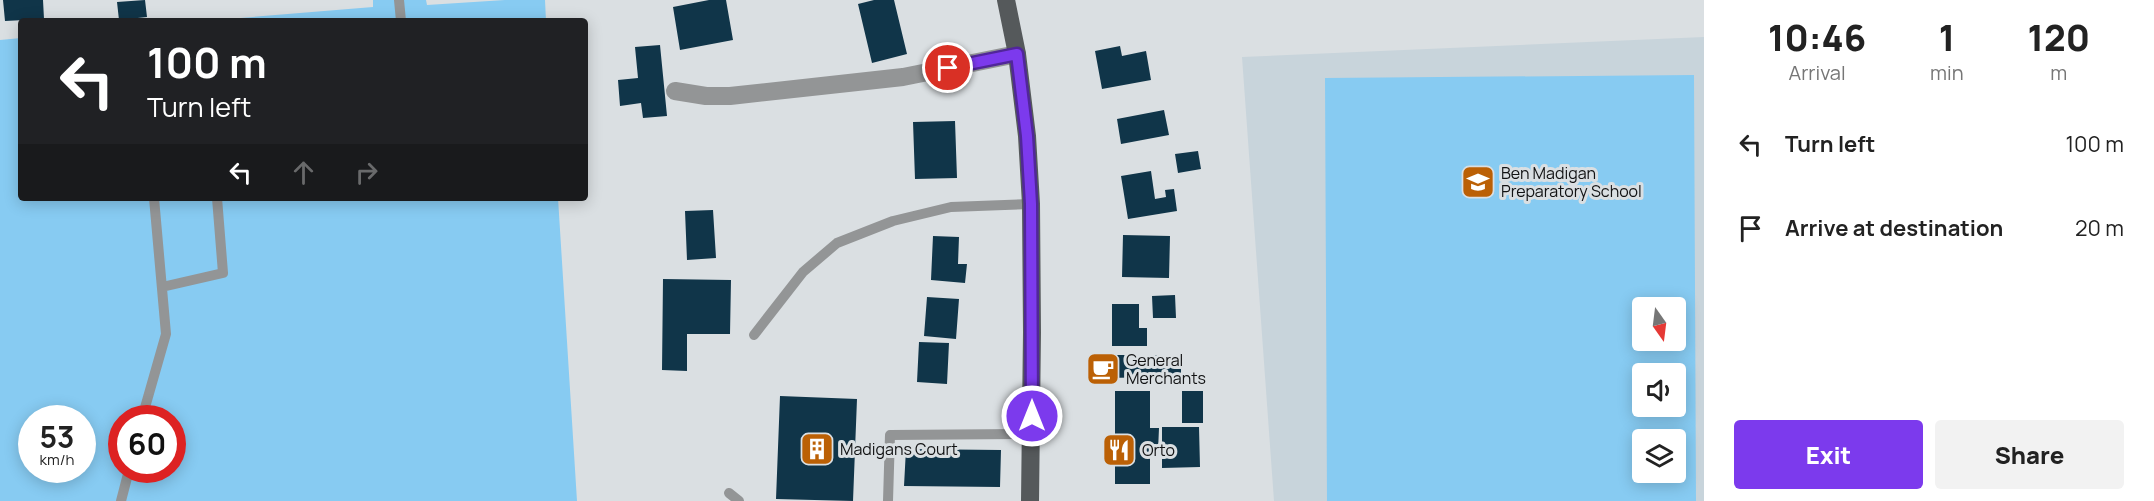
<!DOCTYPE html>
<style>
:root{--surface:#fff;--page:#f2f2f2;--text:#222;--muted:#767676;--accent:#7c3aed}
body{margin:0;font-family:Manrope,sans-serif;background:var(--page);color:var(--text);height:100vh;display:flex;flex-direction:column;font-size:22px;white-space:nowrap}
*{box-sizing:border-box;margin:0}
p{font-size:20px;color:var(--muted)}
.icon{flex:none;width:33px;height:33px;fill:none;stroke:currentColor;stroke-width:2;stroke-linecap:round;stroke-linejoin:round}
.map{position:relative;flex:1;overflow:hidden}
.details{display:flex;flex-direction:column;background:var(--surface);width:450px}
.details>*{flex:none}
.top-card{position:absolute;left:18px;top:18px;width:570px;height:183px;border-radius:6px;box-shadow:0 3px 15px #0003;background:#202124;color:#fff;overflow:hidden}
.needle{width:39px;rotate:166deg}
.buttons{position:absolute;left:1632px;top:297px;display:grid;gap:12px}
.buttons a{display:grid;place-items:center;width:54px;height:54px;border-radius:6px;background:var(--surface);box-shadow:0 3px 15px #0003;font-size:30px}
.speed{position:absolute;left:18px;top:405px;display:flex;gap:12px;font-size:30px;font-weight:700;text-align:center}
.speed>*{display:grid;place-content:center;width:78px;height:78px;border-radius:50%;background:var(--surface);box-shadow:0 3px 15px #0003;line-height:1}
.speed small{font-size:15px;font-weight:400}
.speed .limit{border:9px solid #d22;background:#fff;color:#111}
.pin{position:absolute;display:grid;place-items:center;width:51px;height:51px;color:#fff;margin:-26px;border:3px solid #fff;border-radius:50%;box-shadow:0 2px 6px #0007}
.me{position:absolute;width:66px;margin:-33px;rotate:0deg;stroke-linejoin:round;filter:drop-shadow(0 0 4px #0008)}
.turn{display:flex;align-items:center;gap:21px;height:126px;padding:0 30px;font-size:27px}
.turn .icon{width:78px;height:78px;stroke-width:2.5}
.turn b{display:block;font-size:42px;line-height:51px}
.lanes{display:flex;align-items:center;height:57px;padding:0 30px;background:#0003;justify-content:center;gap:30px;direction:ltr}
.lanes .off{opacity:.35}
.eta{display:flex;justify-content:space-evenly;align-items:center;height:102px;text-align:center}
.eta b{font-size:36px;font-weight:800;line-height:42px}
.button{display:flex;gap:12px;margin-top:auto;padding:12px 30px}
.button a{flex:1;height:69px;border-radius:6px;background:var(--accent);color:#fff;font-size:24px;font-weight:800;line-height:69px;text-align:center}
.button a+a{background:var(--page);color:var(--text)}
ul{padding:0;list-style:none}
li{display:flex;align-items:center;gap:18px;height:84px;padding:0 30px}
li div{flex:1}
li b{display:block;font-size:22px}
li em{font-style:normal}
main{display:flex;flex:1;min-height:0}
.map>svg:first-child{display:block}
</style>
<main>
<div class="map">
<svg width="1704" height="501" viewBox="0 0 1704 501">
<rect width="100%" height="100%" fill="#dadfe2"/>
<path fill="#c8d4db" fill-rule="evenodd" d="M1704,37V501H1274L1242,57ZM1642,308H1676V340H1642ZM1642,374H1676V406H1642ZM1642,440H1676V472H1642Z"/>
<path fill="#87cbf2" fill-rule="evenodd" d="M373,0H426L427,5L505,0H545L546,21H204L373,7Z
M21,38V198H558L577,501H0V40ZM32,418H82V470H32ZM122,418H172V470H122Z
M1694,75L1696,501H1327L1325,78ZM1642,308H1676V340H1642ZM1642,374H1676V406H1642ZM1642,440H1676V472H1642Z"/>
<path fill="#103549" d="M3,0H43L44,19L5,21Z
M145,0L147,17L119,20L117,2Z
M709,0H726L733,40L680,50L673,7Z
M874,0H894L907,54L872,63L858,4Z
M660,45L667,116L643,118L641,103L620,106L618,80L638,78L635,47Z
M1120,46L1122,56L1146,51L1151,80L1102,89L1095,51Z
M1164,110L1169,135L1121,144L1117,119Z
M955,121L957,178L915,179L913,122Z
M1198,151L1201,169L1178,173L1175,154Z
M1151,171L1155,199L1166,197L1165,190L1174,189L1177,211L1128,219L1121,176Z
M713,210L716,258L687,260L685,211Z
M1123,235L1170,236L1169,278L1122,277Z
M933,236L959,237L958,264H967L965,283L931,280Z
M663,279L731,280L730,334H687V371L662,370Z
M1175,295L1176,318H1153L1152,296Z
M927,297L959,299L956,339L924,336Z
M1112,304H1139V328H1147V346H1112Z
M919,342L949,343L947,384L917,382Z
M1098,355H1181V377L1098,378Z
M1115,391H1150V428H1159L1158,451H1150V484H1115Z
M1182,391H1203V423H1182Z
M780,396L857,399L853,501L776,499Z
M1162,427H1199L1200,467L1162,468Z
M906,449L1001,450L1000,487L904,486Z"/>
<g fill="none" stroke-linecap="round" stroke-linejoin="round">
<path stroke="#939596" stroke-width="10" d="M399,0L401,21
M162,287L223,273L217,198
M754,335L803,272L837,243L893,221L951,207L1031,204
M142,418L166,334L154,198
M729,493L739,501
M121,501L129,470
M888,501L890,435L1032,434"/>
<path stroke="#939596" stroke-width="18" d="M675,91L706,96H730L903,77L1017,54"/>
<path stroke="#55595b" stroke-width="18" d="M1006,0L1017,54L1027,136L1031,204L1032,332L1030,501"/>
</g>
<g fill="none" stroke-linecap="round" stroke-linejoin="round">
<g stroke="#51269a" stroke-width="15">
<path id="route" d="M948,68L1017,54L1027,136L1031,204L1032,416"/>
</g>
<use href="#route" stroke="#7c3aed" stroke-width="10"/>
</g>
<defs>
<g id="school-square" transform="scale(1.725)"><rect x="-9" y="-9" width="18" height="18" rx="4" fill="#bb6005" stroke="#dadfe2"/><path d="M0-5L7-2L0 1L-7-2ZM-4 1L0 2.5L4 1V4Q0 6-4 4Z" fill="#fff"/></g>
<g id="cafe-square" transform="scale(1.725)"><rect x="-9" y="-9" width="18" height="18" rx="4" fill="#bb6005" stroke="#dadfe2"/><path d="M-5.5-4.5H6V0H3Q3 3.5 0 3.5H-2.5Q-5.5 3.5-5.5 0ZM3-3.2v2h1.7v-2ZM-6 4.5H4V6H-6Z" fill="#fff"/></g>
<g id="building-square" transform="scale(1.725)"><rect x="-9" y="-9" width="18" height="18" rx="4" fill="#bb6005" stroke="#dadfe2"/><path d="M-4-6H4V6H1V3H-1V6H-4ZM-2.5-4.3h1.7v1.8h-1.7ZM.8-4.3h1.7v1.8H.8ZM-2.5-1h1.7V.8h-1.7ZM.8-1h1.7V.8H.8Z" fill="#fff"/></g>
<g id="restaurant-square" transform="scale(1.725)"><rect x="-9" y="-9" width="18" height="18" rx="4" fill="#bb6005" stroke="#dadfe2"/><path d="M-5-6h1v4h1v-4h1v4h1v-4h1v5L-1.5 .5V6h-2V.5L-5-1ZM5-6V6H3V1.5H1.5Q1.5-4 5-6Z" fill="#fff"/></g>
</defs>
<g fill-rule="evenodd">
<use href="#school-square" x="1478" y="182"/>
<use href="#cafe-square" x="1103" y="369"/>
<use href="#building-square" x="817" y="449"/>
<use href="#restaurant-square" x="1119" y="450"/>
</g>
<g text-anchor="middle" stroke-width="6" stroke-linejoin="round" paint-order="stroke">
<g font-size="16" fill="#111213" stroke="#dadfe2" text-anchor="start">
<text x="1501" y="179">Ben Madigan<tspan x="1501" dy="18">Preparatory School</tspan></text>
<text x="1126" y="366">General<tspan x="1126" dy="18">Merchants</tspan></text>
<text x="840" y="455">Madigans Court</text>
<text x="1142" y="456">Orto</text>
</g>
</g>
</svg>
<div class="buttons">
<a><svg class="needle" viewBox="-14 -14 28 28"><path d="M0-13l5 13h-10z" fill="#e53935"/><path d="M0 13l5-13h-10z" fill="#767676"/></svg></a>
<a><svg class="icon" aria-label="sound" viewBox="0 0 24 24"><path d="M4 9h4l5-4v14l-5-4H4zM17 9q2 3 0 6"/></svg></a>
<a><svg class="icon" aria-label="layers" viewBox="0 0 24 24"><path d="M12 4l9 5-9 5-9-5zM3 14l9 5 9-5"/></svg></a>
</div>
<div class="speed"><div>53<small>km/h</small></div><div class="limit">60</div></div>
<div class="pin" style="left:948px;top:68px;background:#d93025"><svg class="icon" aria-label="arrive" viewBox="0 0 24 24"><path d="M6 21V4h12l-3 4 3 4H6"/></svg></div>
<svg class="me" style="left:1032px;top:416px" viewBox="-20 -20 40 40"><circle r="17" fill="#7c3aed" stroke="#fff" stroke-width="3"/><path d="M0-11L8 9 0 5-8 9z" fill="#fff"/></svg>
<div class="top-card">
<div class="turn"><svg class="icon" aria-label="left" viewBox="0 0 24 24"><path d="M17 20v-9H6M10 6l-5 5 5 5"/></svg><div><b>100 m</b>Turn left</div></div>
<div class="lanes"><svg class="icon" aria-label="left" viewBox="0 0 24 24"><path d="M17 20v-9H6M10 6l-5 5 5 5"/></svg><svg class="icon off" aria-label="ahead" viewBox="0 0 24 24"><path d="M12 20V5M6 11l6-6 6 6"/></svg><svg class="icon off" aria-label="right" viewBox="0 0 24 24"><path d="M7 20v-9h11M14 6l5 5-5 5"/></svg></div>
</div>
</div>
<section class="details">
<div class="eta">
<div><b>10:46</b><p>Arrival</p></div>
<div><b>1</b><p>min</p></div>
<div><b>120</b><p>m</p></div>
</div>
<ul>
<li><svg class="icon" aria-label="left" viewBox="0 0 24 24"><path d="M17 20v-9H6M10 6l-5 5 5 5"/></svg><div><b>Turn left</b></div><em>100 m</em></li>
<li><svg class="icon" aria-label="arrive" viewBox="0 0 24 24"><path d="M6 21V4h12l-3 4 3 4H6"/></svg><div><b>Arrive at destination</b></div><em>20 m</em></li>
</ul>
<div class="button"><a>Exit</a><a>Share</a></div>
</section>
</main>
